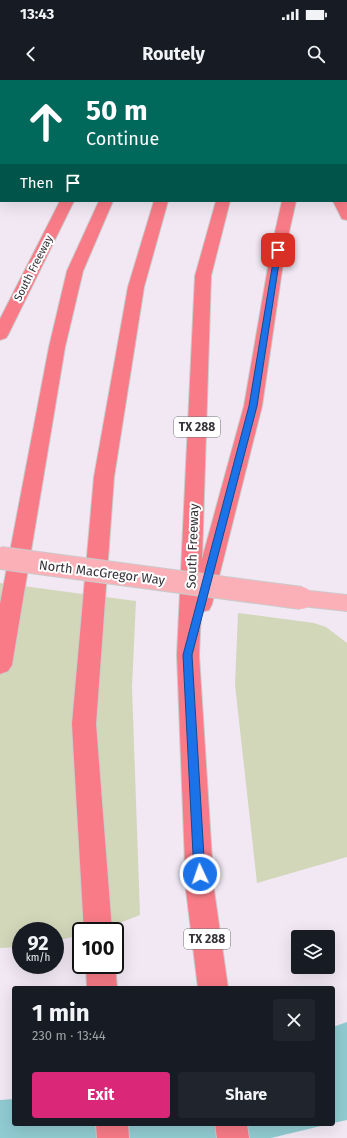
<!DOCTYPE html>
<meta charset="utf-8">
<style>
:root{--surface:#171b24;--page:#20242c;--text:#f1f3f6;--muted:#9ea1a6;--accent:#db2777}
body{margin:0;font-family:"Fira Sans",sans-serif;background:var(--page);color:var(--text);height:100vh;display:flex;flex-direction:column;font-size:15px;white-space:nowrap}
*{box-sizing:border-box;margin:0}
p{font-size:13px;color:var(--muted)}
.icon{flex:none;width:22px;height:22px;fill:none;stroke:currentColor;stroke-width:2;stroke-linecap:round;stroke-linejoin:round}
.map{position:relative;flex:1;overflow:hidden}
.panel{position:absolute;left:12px;top:906px;width:323px;height:140px;display:flex;flex-direction:column;background:var(--surface);border-radius:4px;box-shadow:0 4px 16px #0002}
.panel>*{flex:none}
.guide{position:absolute;left:0px;top:0px;width:347px;height:122px;box-shadow:0 4px 16px #0002;background:#00695c;color:#fff;overflow:hidden}
.buttons{position:absolute;left:291px;top:850px;display:grid;gap:8px}
.buttons a{display:grid;place-items:center;width:44px;height:44px;border-radius:4px;background:var(--surface);box-shadow:0 4px 16px #0002;font-size:20px}
.speed{position:absolute;left:12px;top:842px;display:flex;gap:8px;font-size:20px;font-weight:700;text-align:center}
.speed>*{display:grid;place-content:center;width:52px;height:52px;border-radius:50%;background:var(--surface);box-shadow:0 4px 16px #0002;line-height:1}
.speed small{font-size:10px;font-weight:400}
.speed .limit{border:2px solid #111;border-radius:6px;background:#fff;color:#111}
.pin{position:absolute;display:grid;place-items:center;width:34px;height:34px;color:#fff;margin:-17px;border-radius:8px;box-shadow:0 2px 6px #0006}
.me{position:absolute;width:44px;margin:-22px;rotate:357deg;stroke-linejoin:round;filter:drop-shadow(0 0 3px #0008)}
.turn{display:flex;align-items:center;gap:14px;height:84px;padding:0 20px;font-size:18px}
.turn .icon{width:52px;height:52px;stroke-width:2.5}
.turn b{display:block;font-size:28px;line-height:34px}
.then{display:flex;align-items:center;height:38px;padding:0 20px;background:#0003;gap:8px;font-size:15px}
.round{display:grid;place-items:center;flex:none;width:42px;height:42px;border-radius:4px;background:var(--page)}
.summary{display:flex;align-items:center;justify-content:space-between;height:68px;padding:0 20px}
h1{font-size:24px;font-weight:700;line-height:30px}
.button{display:flex;gap:8px;margin-top:auto;padding:8px 20px}
.button a{flex:1;height:46px;border-radius:4px;background:var(--accent);color:#fff;font-size:16px;font-weight:700;line-height:46px;text-align:center}
.button a+a{background:var(--page);color:var(--text)}
.status{display:flex;justify-content:space-between;align-items:center;height:28px;padding:0 20px;background:var(--surface);direction:ltr}
.status svg{height:11px;fill:currentColor}
header{display:flex;justify-content:space-between;align-items:center;height:52px;padding:0 20px;background:var(--surface);font-size:18px;font-weight:700}
.map>svg:first-child{display:block}
</style>
<div class="status"><b>13:43</b><svg viewBox="0 0 49 12"><path d="M0 12V9h3v3zM5 12V6h3v6zM10 12V3h3v9zM15 12V0h3v12zM26 1h20v11H26zM47 4h2v5h-2z"/></svg></div>
<header><svg class="icon" aria-label="back" viewBox="0 0 24 24"><path d="M15 5l-7 7 7 7"/></svg>Routely<svg class="icon" aria-label="search" viewBox="0 0 24 24"><circle cx="10" cy="10" r="6"/><path d="M15 15l6 6"/></svg></header>
<div class="map">
<svg width="347" height="1058" viewBox="0 0 347 1058">
<rect width="100%" height="100%" fill="#f1e8f4"/>
<path fill="#d2d7ba" d="M0,503L136,521L132,607L140,835L102,850L81,851V855L55,861V851H21V867L0,868Z
M238,533L314,543L326,547L347,563V777L257,803L235,605Z"/>
<path fill="#90cbd1" d="M347,942V1040L333,1043V947Z
M14,1019V1044H329L271,1058H0V1020Z"/>
<g fill="none" stroke-linecap="round" stroke-linejoin="round">
<g stroke="#cbcacb" stroke-width="2">
<path id="major" d="M0,0H10L1,1V4Z
M301,510L347,515V531L301,526L293,524L290,518L293,512Z"/>
</g>
<g stroke="#cbcacb" stroke-width="2">
<path id="highway" d="M55,0H67L54,1Z
M92,0H104L91,1Z
M132,0H144V1H132Z
M171,0H183L170,1Z
M212,0H224V1H212Z
M268,0H280L267,1Z
M305,0H317V1H305Z
M329,0H341L328,1Z
M0,55H1L0,64Z
M0,87H1L0,97Z
M346,120L347,121V140L342,139L333,121H346Z
M60,121H74L8,255L6,258L0,260V239Z
M99,121H113L83,191L65,267L12,585L8,591L0,594V524L49,267L67,191Z
M154,121H168L144,207L114,397L96,644L112,851H84L72,644L94,397L128,207Z
M216,121H230L211,196L202,479L244,326L271,170L282,121H296L285,170L262,326L212,524L209,530L201,532L199,575L214,810L228,908H198L186,810L177,575L195,196Z
M115,884L117,908H87L86,885H115Z
M96,1044H128L129,1058H97Z
M215,1044H247L249,1058H217Z"/>
</g>
<use href="#major" fill="#fbb0b7" fill-rule="evenodd"/>
<use href="#highway" fill="#f87b87" fill-rule="evenodd"/>
<g stroke="#cbcacb" stroke-width="24" stroke-linecap="butt">
<path id="major-bridge" d="M0,478L301,518"/>
</g>
<use href="#major-bridge" stroke="#fbb0b7" stroke-width="22"/>
</g>
<path fill="#1a73e8" stroke="#114b97" d="M278,168L281,170L257,326L192,575L205,794L203,798L200,799L196,798L194,794L183,575L249,326L275,170Z"/>
<g text-anchor="middle" stroke-width="4" stroke-linejoin="round" paint-order="stroke">
<g font-size="11" fill="#363338" stroke="#fff">
<text transform="translate(33 188) rotate(-63)" y="4">South Freeway</text>
</g>
<g fill="#fff" stroke="#727074" stroke-width="1">
<rect x="174" y="337" width="46" height="20" rx="3"/>
<rect x="184" y="849" width="46" height="20" rx="3"/>
</g>
<g font-size="12" font-weight="bold" fill="#363338">
<text x="197" y="351">TX 288</text>
<text x="207" y="863">TX 288</text>
</g>
<g font-size="13" fill="#363338" stroke="#fff">
<text transform="translate(192 466) rotate(-88)" y="5">South Freeway</text>
<text transform="translate(102 492) rotate(7)" y="5">North MacGregor Way</text>
</g>
</g>
</svg>
<div class="buttons">
<a><svg class="icon" aria-label="layers" viewBox="0 0 24 24"><path d="M12 4l9 5-9 5-9-5zM3 14l9 5 9-5"/></svg></a>
</div>
<div class="speed"><div>92<small>km/h</small></div><div class="limit">100</div></div>
<div class="pin" style="left:278px;top:170px;background:#d93025"><svg class="icon" aria-label="arrive" viewBox="0 0 24 24"><path d="M6 21V4h12l-3 4 3 4H6"/></svg></div>
<svg class="me" style="left:200px;top:794px" viewBox="-20 -20 40 40"><circle r="17" fill="#1a73e8" stroke="#fff" stroke-width="3"/><path d="M0-11L8 9 0 5-8 9z" fill="#fff"/></svg>
<div class="guide">
<div class="turn"><svg class="icon" aria-label="ahead" viewBox="0 0 24 24"><path d="M12 20V5M6 11l6-6 6 6"/></svg><div><b>50 m</b>Continue</div></div>
<div class="then">Then<svg class="icon" aria-label="arrive" viewBox="0 0 24 24"><path d="M6 21V4h12l-3 4 3 4H6"/></svg></div>
</div>
<section class="panel">
<div class="summary"><div><h1>1 min</h1><p>230 m · 13:44</p></div><a class="round"><svg class="icon" aria-label="close" viewBox="0 0 24 24"><path d="M6 6l12 12M18 6L6 18"/></svg></a></div>
<div class="button"><a>Exit</a><a>Share</a></div>
</section>
</div>
